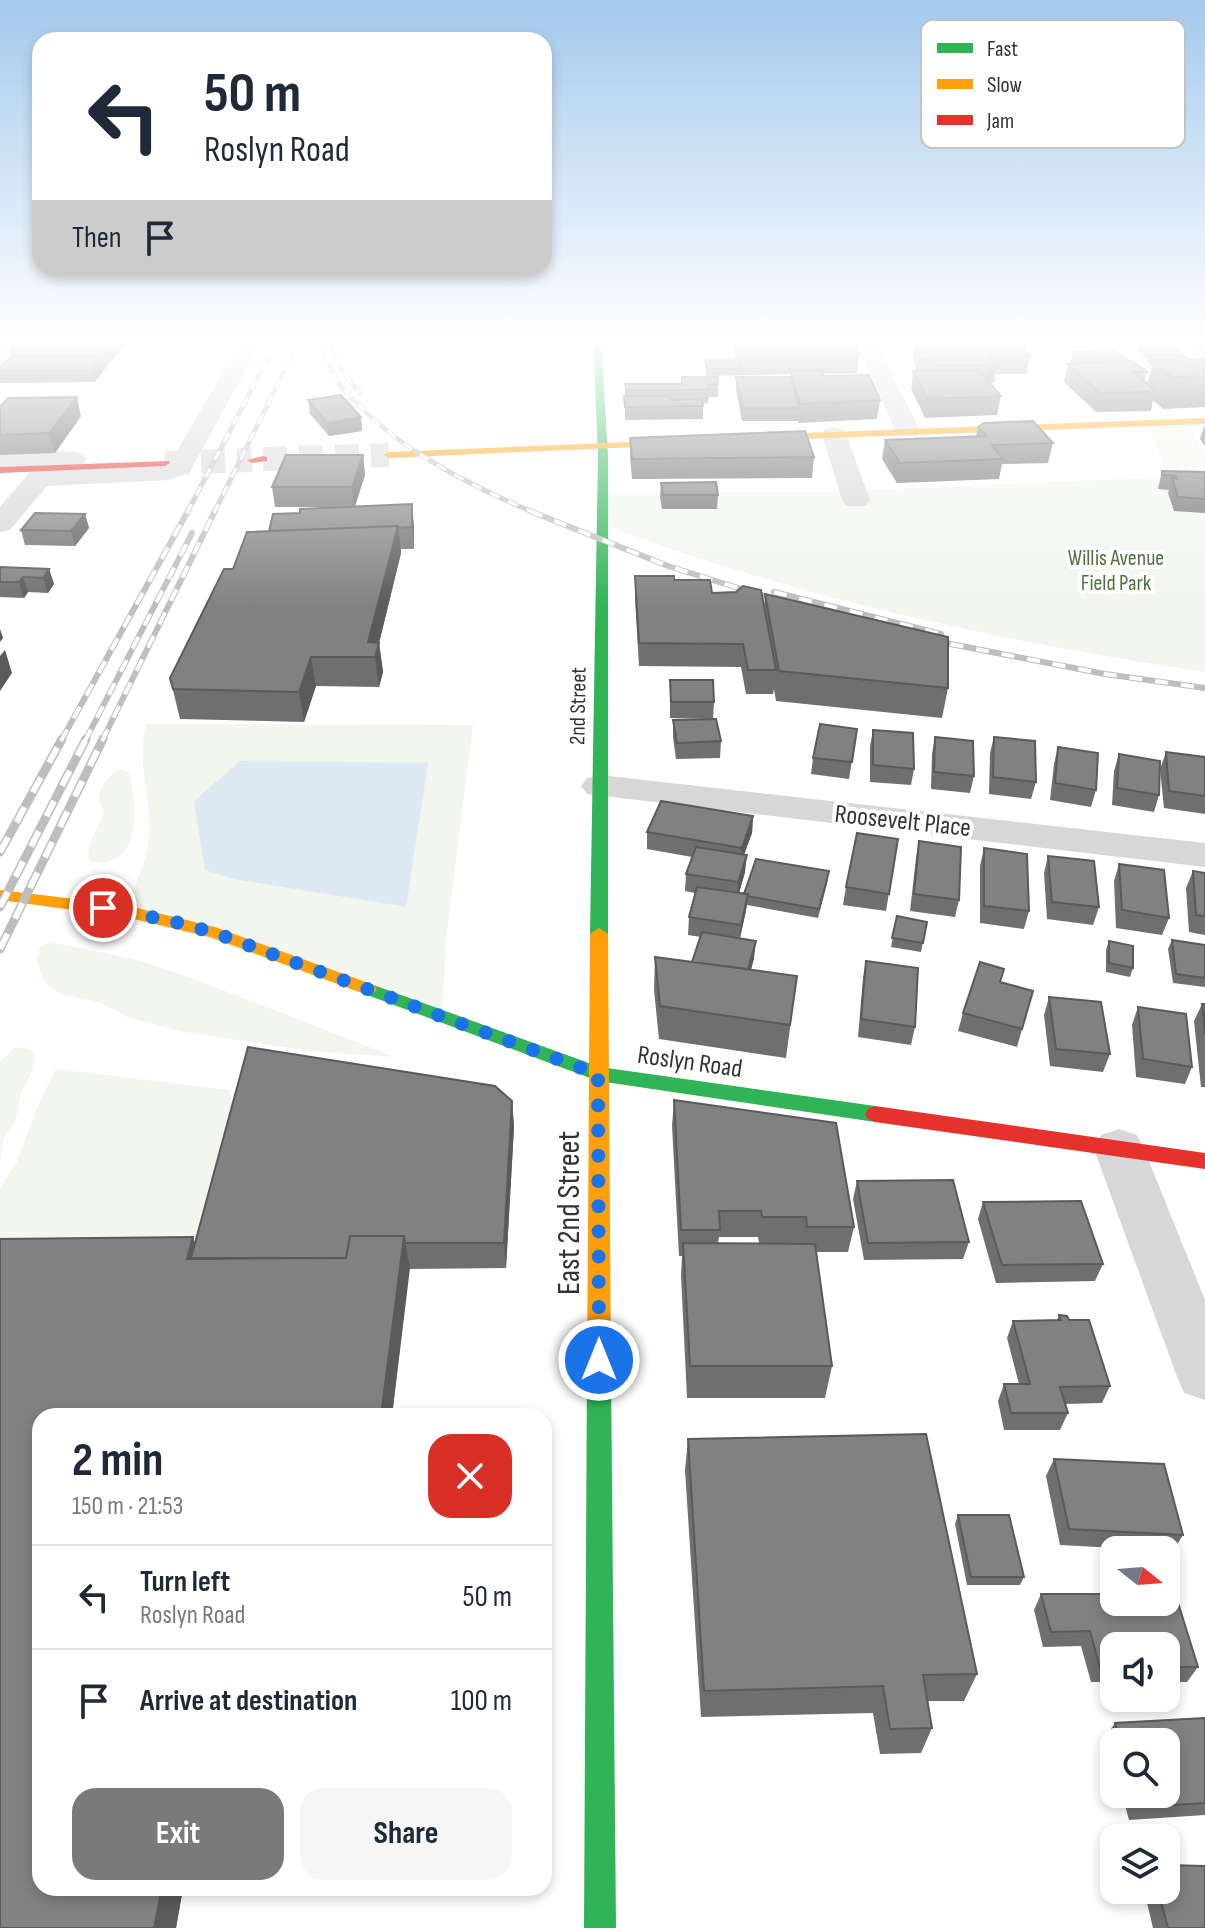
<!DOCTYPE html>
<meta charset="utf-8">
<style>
:root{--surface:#fff;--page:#f6f6f7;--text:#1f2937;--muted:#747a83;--line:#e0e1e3;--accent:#7a7a7a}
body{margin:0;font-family:"Sofia Sans Condensed",sans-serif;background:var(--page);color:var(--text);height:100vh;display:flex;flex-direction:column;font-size:30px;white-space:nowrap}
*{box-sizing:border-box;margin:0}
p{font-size:26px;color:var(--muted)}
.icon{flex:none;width:44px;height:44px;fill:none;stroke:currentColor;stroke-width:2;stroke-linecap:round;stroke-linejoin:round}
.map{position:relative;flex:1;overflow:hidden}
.panel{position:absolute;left:32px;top:1408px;width:520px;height:488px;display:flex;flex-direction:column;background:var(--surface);border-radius:24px;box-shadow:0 4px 12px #0003}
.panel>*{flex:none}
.banner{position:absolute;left:32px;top:32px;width:520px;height:244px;border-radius:24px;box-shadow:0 4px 12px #0003;background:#fff;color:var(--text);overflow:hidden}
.needle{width:52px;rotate:107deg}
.fabs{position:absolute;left:1100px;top:1536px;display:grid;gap:16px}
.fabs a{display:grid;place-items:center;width:80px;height:80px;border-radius:16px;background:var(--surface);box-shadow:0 4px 12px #0003;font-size:40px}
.pin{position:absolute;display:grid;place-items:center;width:68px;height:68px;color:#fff;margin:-34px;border:4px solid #fff;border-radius:50%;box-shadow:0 2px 8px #0007}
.me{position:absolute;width:88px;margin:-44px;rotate:0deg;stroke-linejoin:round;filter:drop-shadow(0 0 6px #0008)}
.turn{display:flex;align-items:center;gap:28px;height:168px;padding:0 40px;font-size:36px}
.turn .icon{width:104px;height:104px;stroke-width:2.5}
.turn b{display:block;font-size:56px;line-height:68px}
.then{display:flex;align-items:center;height:76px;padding:0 40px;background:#0003;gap:16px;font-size:30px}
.round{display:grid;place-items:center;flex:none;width:84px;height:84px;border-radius:24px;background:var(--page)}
.summary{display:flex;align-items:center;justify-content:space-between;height:136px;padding:0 40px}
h1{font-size:48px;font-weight:700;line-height:60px}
.primary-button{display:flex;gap:16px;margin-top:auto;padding:16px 40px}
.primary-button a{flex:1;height:92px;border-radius:24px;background:var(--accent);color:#fff;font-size:32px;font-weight:700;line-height:92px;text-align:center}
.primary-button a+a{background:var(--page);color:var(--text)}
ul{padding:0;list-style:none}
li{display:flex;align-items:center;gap:24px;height:104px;padding:0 40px;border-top:2px solid var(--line)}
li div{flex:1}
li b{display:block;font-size:30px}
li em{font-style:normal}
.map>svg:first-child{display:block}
</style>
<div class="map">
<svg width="1205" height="1928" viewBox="0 0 1205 1928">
<rect width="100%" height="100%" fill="#fff"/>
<path fill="#f2f6ee" d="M1185,421L1205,454V672C999,641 795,598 600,523V493L822,492L1168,477L1147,423Z
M146,724L473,725L446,940L442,1017L125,911C133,889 147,862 149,838C152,799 136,764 146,724Z
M118,769L129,772C137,804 143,872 90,861C83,845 101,828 104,811C92,792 104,783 118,769Z
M50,942L138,960L189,977L395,1057L309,1051L179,1031L127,1017L101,1003L59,993L50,987L42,978L37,960L40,946Z
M15,1047L32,1050L35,1057L32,1072L21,1093L16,1120L4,1137L0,1162V1062Z
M56,1069L229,1090L235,1114L230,1140L215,1166L216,1192L205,1244L0,1266V1187L16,1164L39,1103Z"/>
<path fill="#dde9f3" d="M240,761L428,763L406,907L234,879L205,870L194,801Z"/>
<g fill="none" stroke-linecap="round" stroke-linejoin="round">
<path stroke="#d6d6d6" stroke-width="24" stroke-dasharray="24 12" stroke-linecap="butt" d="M263,459L389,455
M165,463L252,460"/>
<path fill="#d7d7d7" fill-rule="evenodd" d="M8,337H30L8,364L0,366V346Z
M243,337H264L189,473L168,480L47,486L10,530L0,532V507L30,472L170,463Z
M853,337H874L920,431L917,436H899L896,431Z
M1172,337H1196L1205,344V361L1197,359Z
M834,427L843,429L846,434L870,500L866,506H846L842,500L822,434L825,429Z
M74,451L83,454L87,459L83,464L0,470V454Z
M600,775L1205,843V867L587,794L581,786L587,778Z
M1119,1129L1137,1135L1144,1149L1205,1300V1400L1184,1393L1176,1374L1094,1149L1101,1135Z"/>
<path fill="#30b455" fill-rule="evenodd" d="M593,337H601L608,456V934L599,940L590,934L598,456Z
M368,983L600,1067L875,1106L882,1109L885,1114L882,1119L875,1122L598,1081L362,993L359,989L362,985Z
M599,1359L608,1362L611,1370L616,1928H584L587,1370L590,1362Z"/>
<path fill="#ff9f0a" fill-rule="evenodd" d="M1205,418V424L748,441L743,438L748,435Z
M631,442L636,445L635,447L389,458L384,455L389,452Z
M0,890L125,905L215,927L374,985L377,989L374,993H362L210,937L125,917L0,900Z
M599,928L608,934L611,1370L608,1378L599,1381L590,1378L587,1370L590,934Z"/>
<path fill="#e5322d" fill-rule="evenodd" d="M263,456L267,457V461L252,463L247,460Z
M169,461L170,463L165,466L0,473V467Z
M875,1106L1205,1153V1169L875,1122L868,1119L865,1114L868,1109Z"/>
<g stroke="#bebebe" stroke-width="5">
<path id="rail-far2" d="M316,337C324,352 330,373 341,386C390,445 466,484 535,513
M328,337L339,366L360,393
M187,513L279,337
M214,513L301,337"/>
</g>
<g stroke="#bebebe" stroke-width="6">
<path id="rail-far1" d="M530,511L668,566L786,603
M774,592L941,634
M925,639L1105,674L1205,688
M61,741L188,511
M85,741L192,533
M102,741L215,511"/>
</g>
<g stroke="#bebebe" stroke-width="9">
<path id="rail" d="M0,852L62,739
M0,907L86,739
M0,949L103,739"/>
</g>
<use href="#rail-far2" stroke="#fff" stroke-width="3" stroke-dasharray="10" stroke-linecap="butt"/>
<use href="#rail-far1" stroke="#fff" stroke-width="4" stroke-dasharray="13" stroke-linecap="butt"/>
<use href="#rail" stroke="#fff" stroke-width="6" stroke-dasharray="17" stroke-linecap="butt"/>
</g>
<path fill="#6f6f6f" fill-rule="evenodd" d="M130,337L107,366H105L106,368L95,382L0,383V367L12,357L8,344Z
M194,337H237L236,339H194Z
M620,337H655V343H620Z
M720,337H793L795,342L859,355L857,373L823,374V376L880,400L877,419L798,423V421H742L736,390V377H790L791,374L706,376L705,360H736L732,345L733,338Z
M897,337H997L984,342L1030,356L1026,374H995L994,382H989L1001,396L997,415L925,418L911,389L913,371H915L916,367L913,362L915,344H942L900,342Z
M1139,343L1180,350L1179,355L1188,359H1205V407L1163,409L1153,400L1151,411L1096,412L1064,382L1068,364H1070L1073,352L1128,361L1147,372L1144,382L1147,384L1152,366L1147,362L1148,357H1145L1137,349Z
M682,377L718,384V397H709L708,403H703V419L625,420V384H681Z
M308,400L361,417L362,431L329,436L310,414Z
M0,407L81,416L55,453L0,455Z
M1204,426H1205V446L1200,439Z
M978,427L1053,443L1048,463L1002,464L999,479L897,483L882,459L885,440L976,436Z
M630,438L814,457L812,478L632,479L630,457Z
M363,455L365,475L355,507L414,525V549H401V553L379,643L383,672L379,687L316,686L304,722L180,719L170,678L233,569L269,531L300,513L336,507H275L272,487Z
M1162,471L1205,472V513L1174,511L1168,493L1169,490L1158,489Z
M661,483L718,495L717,509H662L660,497Z
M85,514L89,528L75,546L25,545L21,530Z
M0,567L49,569L54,584L48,593L28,592L24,598L0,597Z
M635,576L674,580L712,593L764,608L765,594L948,688L942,718L776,701L774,689L773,694H746L741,667L639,666L635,598Z
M670,680L714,702L713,719L670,718Z
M673,720L721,741L720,758L676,759L673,737Z
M857,729L849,779L811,774L813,758Z
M873,730L914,769L911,785L870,782V746Z
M935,737L974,776L970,793L931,789L932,754Z
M994,737L1036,782L1031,799L989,794L990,753Z
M1058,747L1096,790L1091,807L1050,800L1054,764Z
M1166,752L1205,757V814L1164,808L1160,769Z
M1119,754L1159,795L1154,812L1112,805L1114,771Z
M753,816L752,833L744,855L745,872L739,893L744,894L828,880L818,918L747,905L740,938L754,958L751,970L797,976L786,1058L659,1039L654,990L655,957L692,962L701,937L688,935L689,917L695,893L685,891L686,874L692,857L647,849V832Z
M898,839L886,911L843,905L846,887Z
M919,841L959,900L955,917L910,911L916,858Z
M984,848L1029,911L1024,929L980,923V866Z
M1048,856L1099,907L1093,925L1047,919L1044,873Z
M1119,864L1169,918L1162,935L1116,928L1114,881Z
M1193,871L1205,873V935L1189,932L1186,888Z
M897,916L927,922L921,952L891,947Z
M1172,940L1205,945V987L1173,983L1168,949Z
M1109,941L1133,968L1130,977L1106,972V950Z
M866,961L915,1027L911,1045L858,1037L863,978Z
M1004,969L1000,982L1033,991L1017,1047L958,1031L963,1013Z
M1049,997L1110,1054L1103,1072L1050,1066L1044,1015Z
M1202,1004H1205V1087H1201L1194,1021Z
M1138,1007L1192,1067L1185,1084L1136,1077L1132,1025Z
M248,1047L495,1086L512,1101L514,1127L506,1268L409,1269L392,1416H40V1888H183L176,1928H0V1239L193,1237L195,1244Z
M674,1100L854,1227L848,1252H816L832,1366L825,1398H687L681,1276L682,1256H679L672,1126ZM719,1237H758L759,1243H802H718Z
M857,1181L969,1242L963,1259L864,1260L853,1199Z
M983,1202L1103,1264L1095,1281L996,1283L978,1219Z
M1059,1315L1069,1320L1110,1386L1102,1403L1065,1404L1068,1413L1060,1430H1004L998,1401L1004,1384H1019L1007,1338L1013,1321L1057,1320Z
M688,1439L977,1674L964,1701H928L932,1728L921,1753L880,1754L873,1713L701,1717L685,1470Z
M1054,1459L1183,1535L1173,1551L1060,1545L1046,1476Z
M958,1515L1024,1577L1020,1585H967L955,1524Z
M1166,1593H1175L1198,1667L1187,1682H1166V1646H1114V1682H1091L1081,1646L1043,1647L1034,1610L1041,1594H1114V1602H1166Z
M1205,1718V1815L1129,1820L1122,1794H1166V1742H1114V1767L1105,1737L1115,1723Z
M1144,1890H1166L1205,1928H1153Z"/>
<path fill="#5a5a5a" d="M106,337H130L107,366L101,343Z
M978,337H997L976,345Z
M103,356L106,368L95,382L92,370Z
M997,364L994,382L986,383L989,365Z
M77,397L81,416L55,453L49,433Z
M361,417L362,431L329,436L327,423Z
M363,455L365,475L354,507L352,487Z
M412,504L414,525V549L412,527Z
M85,514L89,528L75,546L71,531Z
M398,526L401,553L379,643L383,672L379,687L375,657L368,642Z
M49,569L54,584L48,593L43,578Z
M23,577L28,592L24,598L19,582Z
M0,629L3,638L0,642Z
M5,650L12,673L0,691V656Z
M311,657L316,686L304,722L299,692Z
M753,816L752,833L740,865L742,848Z
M747,855L745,872L737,900L738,882Z
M748,894L746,911L739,942L741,925Z
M756,941L754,958L745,992L747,974Z
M512,1101L514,1127L506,1268L504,1243Z
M404,1236L410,1268L392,1416H381Z
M193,1237L202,1266L187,1259Z
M162,1888H183L176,1928H154Z"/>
<path fill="#818181" stroke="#5a5a5a" stroke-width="2" d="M14,337H106L101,343L8,344Z
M736,337H793L795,342L853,341L859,355L741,356Z
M1019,341L1030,356H988L997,364L989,365H932L929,359H920L918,354H926L919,351L915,344Z
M1139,343H1172L1180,350L1146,351Z
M1115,350L1128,361L1085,363L1073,352Z
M1149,355H1183L1188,359L1155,361Z
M13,356H103L92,370H0V367Z
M1205,359V376L1172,377L1153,361Z
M705,360H738L740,369H707Z
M1133,361L1147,372H1134L1156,392L1100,393L1068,364Z
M791,371H822L823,376L869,375L880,400L800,404Z
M913,371H980L1001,396L928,399Z
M682,377H717L718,384H708L709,390H627L625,384H682Z
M736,377H790L799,408H743Z
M341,395L361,417L327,423L308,400Z
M624,396H670L671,400L702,399L703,406L625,407Z
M77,397L49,433L0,435V407L8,398Z
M1033,421L1053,443L992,445L1003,459L900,463L885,440L986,436L978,427L984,423Z
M805,431L814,457L632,459L630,438Z
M286,455H363L352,487H272Z
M1162,471L1205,472V499L1178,497L1172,478L1177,479L1176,476L1162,475Z
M716,482L718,495H663L661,483Z
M412,504V527L398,528V526L269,531L273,514L300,513V509Z
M35,513L85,514L71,531L21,530Z
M398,526L368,642L379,643L375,657H311L299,692L173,689L170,678L224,569H233L247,532Z
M0,567L49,569L43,578L23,577L19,582H0Z
M635,576H674V580H710L712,593L736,592L743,586L761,590L776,670H748L743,644L639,643Z
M765,594L948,637V688L779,671Z
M670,680H713L714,702H671Z
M716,719L721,741L677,743L673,720Z
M820,724L857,729L852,762L813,758Z
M873,730L913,733L914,769L873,765Z
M935,737L973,741L974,776L934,772Z
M994,737L1035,741L1036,782L993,777Z
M1058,747L1098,753L1096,790L1055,783Z
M1166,752L1205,757V796L1169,791Z
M1119,754L1160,761L1159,795L1117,788Z
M661,801L753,816L742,848L647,832Z
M857,833L898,839L889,894L846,887Z
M919,841L961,847L959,900L914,894Z
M696,847L747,855L738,882L686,874Z
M984,848L1027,854L1029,911L984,906Z
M1048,856L1094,861L1099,907L1052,902Z
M756,859L829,871L819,909L747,896L748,894H744Z
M1119,864L1164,870L1169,918L1122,910Z
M1193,871L1205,873V916L1196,915Z
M697,887L748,894L741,925L689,917Z
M897,916L927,922L923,943L892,938Z
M702,932L756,941L748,969L692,962Z
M1172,940L1205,945V978L1176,974Z
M1109,941L1133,946V968L1109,963Z
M655,957L797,976L790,1025L660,1006Z
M866,961L918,968L915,1027L861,1019Z
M980,962L1004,969L1000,982L1033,991L1022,1029L963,1013Z
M1049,997L1101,1002L1110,1054L1056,1049Z
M1202,1004H1205V1034Z
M1138,1007L1186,1014L1192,1067L1143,1059Z
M248,1047L495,1086L512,1101L504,1243H405L404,1236H350L346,1258H191Z
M674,1100L836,1123L854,1227H807L806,1217H762L761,1211H719L720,1230H681Z
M953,1180L969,1242L868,1243L857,1181Z
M1081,1201L1103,1264L1002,1265L983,1202Z
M350,1236H404L381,1416H40V1888H162L154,1928H0V1239L193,1237L187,1259L346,1258Z
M683,1243L815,1244L832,1366H690Z
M1059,1315L1067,1316L1069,1320H1089L1110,1386L1060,1387L1068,1413H1011L1004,1384H1030L1013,1321L1061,1320Z
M926,1434L977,1674L923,1675L932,1728L890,1729L883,1686L704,1691L688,1439Z
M1054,1459L1164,1464L1183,1535L1069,1529Z
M958,1515H1009L1024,1577H971Z
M1166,1593H1175L1198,1667H1166V1646H1114V1668H1100L1090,1631L1051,1632L1041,1594H1114V1602H1166Z
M1205,1718V1803L1140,1807L1136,1794H1166V1742H1121L1115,1723Z
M1166,1865L1205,1866V1928H1168L1158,1890H1166Z"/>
<linearGradient id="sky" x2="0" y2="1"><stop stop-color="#a3c9ec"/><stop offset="0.56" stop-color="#fff"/><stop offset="1" stop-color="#fff" stop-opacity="0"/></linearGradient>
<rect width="1205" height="607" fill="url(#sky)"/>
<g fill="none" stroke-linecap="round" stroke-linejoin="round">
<path stroke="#1a73e8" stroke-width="14" stroke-dasharray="0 25.2" d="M103,908L172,921L215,933L598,1074L599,1360"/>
</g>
<g text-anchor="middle" stroke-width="8" stroke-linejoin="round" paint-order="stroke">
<g font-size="22" fill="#51703e" stroke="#fff">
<text x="1116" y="565">Willis Avenue<tspan x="1116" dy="25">Field Park</tspan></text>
</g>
<g font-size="22" fill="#333" stroke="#fff">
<text transform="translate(577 706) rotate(-89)" y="8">2nd Street</text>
</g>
<g font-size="26" fill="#333" stroke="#fff">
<text transform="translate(903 820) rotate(6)" y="9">Roosevelt Place</text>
<text transform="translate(690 1061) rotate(8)" y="9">Roslyn Road</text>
</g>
<g font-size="32" fill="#333" stroke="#fff">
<text transform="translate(568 1213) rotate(-90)" y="11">East 2nd Street</text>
</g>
</g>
<rect x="921" y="20" width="264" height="128" rx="12" fill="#fff" stroke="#c2c2c2" stroke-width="2"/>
<rect x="937" y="43" width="36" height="10" fill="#30b455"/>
<rect x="937" y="79" width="36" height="10" fill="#ff9f0a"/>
<rect x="937" y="115" width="36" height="10" fill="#e5322d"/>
<g font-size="22" fill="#333">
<text x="987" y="56">Fast</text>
<text x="987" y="92">Slow</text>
<text x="987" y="128">Jam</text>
</g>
</svg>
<div class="fabs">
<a><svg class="needle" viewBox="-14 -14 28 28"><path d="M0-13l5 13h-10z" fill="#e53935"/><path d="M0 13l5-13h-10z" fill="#747a83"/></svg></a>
<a><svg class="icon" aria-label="sound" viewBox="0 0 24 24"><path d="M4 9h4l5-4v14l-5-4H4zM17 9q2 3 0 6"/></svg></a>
<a><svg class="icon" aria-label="search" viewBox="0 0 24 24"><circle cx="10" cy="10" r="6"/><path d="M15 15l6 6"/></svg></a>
<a><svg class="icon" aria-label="layers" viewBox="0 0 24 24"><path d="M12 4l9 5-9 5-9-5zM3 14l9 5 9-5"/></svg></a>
</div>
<div class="pin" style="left:103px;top:908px;background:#d93025"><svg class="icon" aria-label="arrive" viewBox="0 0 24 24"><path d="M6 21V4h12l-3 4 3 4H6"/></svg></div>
<svg class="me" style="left:599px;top:1360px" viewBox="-20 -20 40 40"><circle r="17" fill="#1a73e8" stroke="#fff" stroke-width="3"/><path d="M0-11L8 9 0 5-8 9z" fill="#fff"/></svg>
<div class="banner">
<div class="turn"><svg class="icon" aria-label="left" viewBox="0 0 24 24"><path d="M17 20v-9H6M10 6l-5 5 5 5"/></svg><div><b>50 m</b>Roslyn Road</div></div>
<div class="then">Then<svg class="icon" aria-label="arrive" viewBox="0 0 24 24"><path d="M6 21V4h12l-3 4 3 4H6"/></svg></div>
</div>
<section class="panel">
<div class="summary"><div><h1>2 min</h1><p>150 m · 21:53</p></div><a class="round" style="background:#d93025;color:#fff"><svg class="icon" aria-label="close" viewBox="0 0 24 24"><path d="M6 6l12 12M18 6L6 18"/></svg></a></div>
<ul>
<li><svg class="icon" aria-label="left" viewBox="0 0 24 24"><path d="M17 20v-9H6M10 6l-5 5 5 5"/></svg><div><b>Turn left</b><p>Roslyn Road</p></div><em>50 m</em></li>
<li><svg class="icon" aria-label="arrive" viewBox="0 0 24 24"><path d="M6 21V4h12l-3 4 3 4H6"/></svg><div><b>Arrive at destination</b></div><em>100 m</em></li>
</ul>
<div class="primary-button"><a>Exit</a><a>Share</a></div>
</section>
</div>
